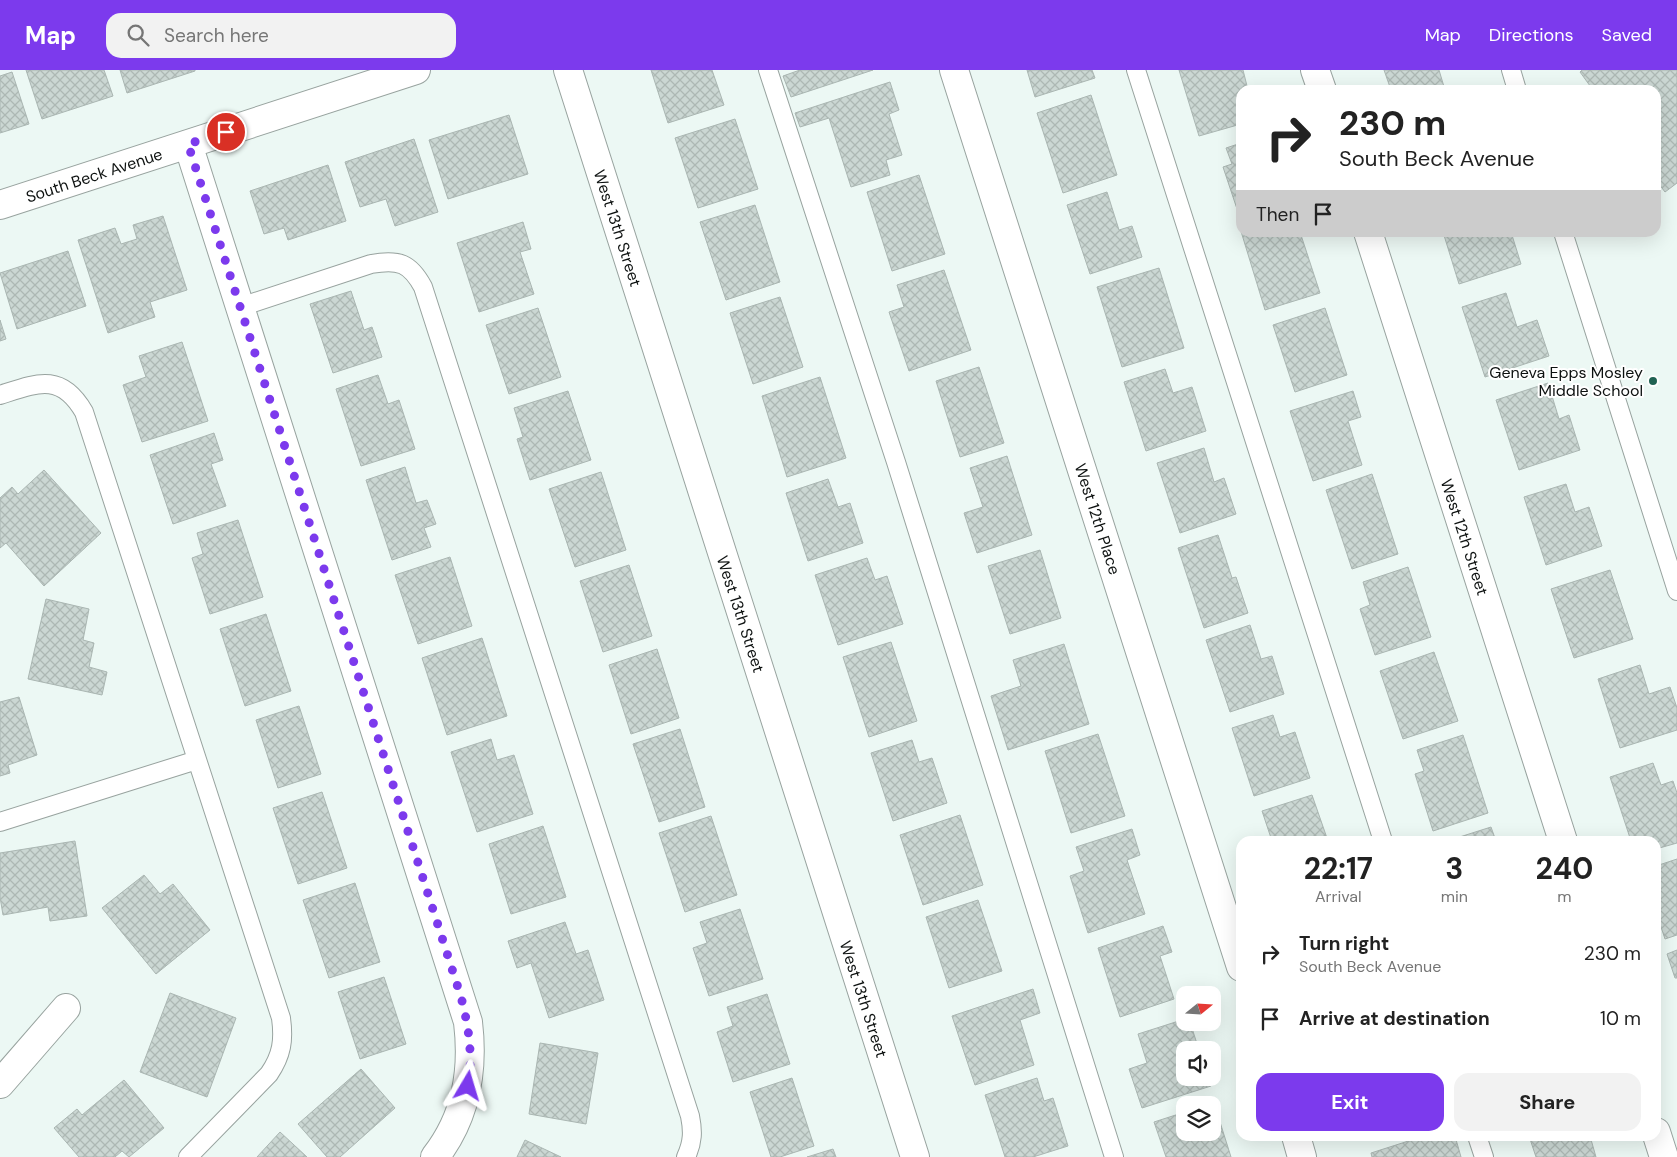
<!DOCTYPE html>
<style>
:root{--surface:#fff;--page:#f2f2f2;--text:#222;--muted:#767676;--accent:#7c3aed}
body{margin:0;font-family:"DM Sans",sans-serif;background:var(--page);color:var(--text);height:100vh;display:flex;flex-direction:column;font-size:19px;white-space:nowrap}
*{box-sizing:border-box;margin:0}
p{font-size:16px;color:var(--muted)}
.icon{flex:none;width:28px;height:28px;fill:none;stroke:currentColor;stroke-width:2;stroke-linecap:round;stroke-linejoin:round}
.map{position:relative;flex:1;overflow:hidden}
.side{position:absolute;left:1236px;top:766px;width:425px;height:305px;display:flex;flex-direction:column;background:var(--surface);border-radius:15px;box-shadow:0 5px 20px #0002}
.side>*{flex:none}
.guide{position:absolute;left:1236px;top:15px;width:425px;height:152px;border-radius:15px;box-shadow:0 5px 20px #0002;background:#fff;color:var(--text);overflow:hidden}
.needle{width:32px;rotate:72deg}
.buttons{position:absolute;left:1176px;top:916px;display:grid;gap:10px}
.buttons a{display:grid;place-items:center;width:45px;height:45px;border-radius:10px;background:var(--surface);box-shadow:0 5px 20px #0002;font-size:25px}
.pin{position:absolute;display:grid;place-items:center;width:42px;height:42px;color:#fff;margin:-21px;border:2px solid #fff;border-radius:50%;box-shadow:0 1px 5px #0007}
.me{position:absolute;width:55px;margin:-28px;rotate:7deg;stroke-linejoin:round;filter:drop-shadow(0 0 4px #0008)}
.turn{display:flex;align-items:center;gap:18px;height:105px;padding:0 20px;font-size:22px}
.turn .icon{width:65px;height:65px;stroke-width:2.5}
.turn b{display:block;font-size:35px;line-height:42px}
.then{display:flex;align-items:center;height:48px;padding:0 20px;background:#0003;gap:10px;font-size:19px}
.eta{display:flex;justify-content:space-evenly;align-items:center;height:85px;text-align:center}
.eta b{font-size:30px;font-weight:700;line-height:35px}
.cta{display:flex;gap:10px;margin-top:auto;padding:10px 20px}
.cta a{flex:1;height:58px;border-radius:15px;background:var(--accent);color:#fff;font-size:20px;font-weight:700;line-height:58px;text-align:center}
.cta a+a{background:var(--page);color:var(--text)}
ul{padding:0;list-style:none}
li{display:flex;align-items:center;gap:15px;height:65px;padding:0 20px}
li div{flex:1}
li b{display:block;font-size:19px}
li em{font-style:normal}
header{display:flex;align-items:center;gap:30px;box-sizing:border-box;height:70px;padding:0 25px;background:var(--accent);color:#fff}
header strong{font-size:24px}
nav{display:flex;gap:28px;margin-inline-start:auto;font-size:18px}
.search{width:350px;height:45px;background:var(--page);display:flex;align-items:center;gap:12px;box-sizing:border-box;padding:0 18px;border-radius:15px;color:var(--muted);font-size:19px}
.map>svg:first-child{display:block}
</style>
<header>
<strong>Map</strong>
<div class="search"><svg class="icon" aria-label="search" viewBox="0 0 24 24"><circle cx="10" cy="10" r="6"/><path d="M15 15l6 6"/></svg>Search here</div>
<nav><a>Map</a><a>Directions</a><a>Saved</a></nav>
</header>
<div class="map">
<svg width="1677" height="1087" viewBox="0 0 1677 1087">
<defs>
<pattern id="building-cross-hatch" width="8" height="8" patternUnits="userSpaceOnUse" patternTransform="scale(1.25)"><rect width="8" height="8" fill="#cbd7d3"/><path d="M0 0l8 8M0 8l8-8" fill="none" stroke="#adb8b4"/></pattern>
</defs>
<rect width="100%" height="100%" fill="#ecf8f4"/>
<path fill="url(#building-cross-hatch)" stroke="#aab6b2" d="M26,0H104L113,26L42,49Z
M120,0H195V1L127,23Z
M651,0H712L724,35L668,53Z
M800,0H873L791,27L783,6Z
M1027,0H1092L1095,8L1035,27Z
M1179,0H1243L1248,20H1241V54L1199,66Z
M1384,0H1439L1445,20H1391Z
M1582,0H1677V113L1665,122L1656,110V20H1593L1580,2Z
M12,2L29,54L0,63V6Z
M890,12L899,40L889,44L902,85L886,90L890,105L851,117L829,48L800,57L795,43Z
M1091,25L1117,105L1063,123L1037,43Z
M509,45L528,104L448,129L429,70Z
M735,49L758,119L698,138L675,68Z
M414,69L438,142L395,156L386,129L360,137L345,92Z
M1241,73V145H1239L1223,97L1232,94L1226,78Z
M328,95L346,151L288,170L284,158L264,164L250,121Z
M919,105L945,184L892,201L867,122Z
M1107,122L1119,160L1132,156L1142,187L1090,204L1067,135Z
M755,135L780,212L726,230L700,152Z
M163,146L187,220L150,232L155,247L108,263L78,170L115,158L121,174L137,169L133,155Z
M523,152L531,179L520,182L534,224L479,242L457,173Z
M1240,158L1241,162H1300L1320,223L1265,240Z
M1443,162H1511L1521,194L1459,214Z
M68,181L86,236L17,259L0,203Z
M1159,198L1184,278L1122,297L1097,217Z
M944,200L971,280L909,301L889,242L904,237L897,215Z
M351,221L364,260L372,257L382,287L333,303L310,234Z
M1506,223L1517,257L1537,250L1549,286L1485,307L1462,237Z
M780,227L803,297L753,314L730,243Z
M538,238L561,307L509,324L486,255Z
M1325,238L1347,305L1295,322L1273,255Z
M0,250L6,269L0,271Z
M182,272L208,351L142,372L123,315L146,307L139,286Z
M979,297L1004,373L960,387L936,311Z
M1165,299L1173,323L1192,317L1206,361L1146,381L1124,312Z
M378,305L388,334L399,330L415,379L361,396L336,319Z
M820,307L846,388L787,407L762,326Z
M1548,313L1559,349L1569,345L1580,380L1519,400L1496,330Z
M568,321L591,390L530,410L517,369L523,367L514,338Z
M1353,321L1361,347L1348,351L1362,395L1313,411L1290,341Z
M214,363L223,390L211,394L226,436L173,454L150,385Z
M1204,378L1214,412L1224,408L1236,444L1180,463L1157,393Z
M1007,386L1032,465L977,483L964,443L983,437L970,398Z
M405,397L416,433L427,430L436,454L424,458L431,477L392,490L366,410Z
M44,400L101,463L44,516L6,473L0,478V428L12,417L18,424Z
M601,402L626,480L575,497L549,419Z
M1372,404L1398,484L1352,499L1326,420Z
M828,409L838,437L850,433L863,473L808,491L786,423Z
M1566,414L1575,442L1589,437L1602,476L1546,495L1524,427Z
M238,450L263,527L210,544L192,488L203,484L197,463Z
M1218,465L1232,508L1236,507L1248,543L1204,558L1178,478Z
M1040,480L1061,548L1010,564L988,496Z
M450,487L472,556L418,574L395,505Z
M867,488L875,510L887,506L903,554L838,575L815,505Z
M629,495L652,566L603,582L580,511Z
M1408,497L1431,567L1375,585L1360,539L1370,535L1363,512Z
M1610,500L1633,569L1574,588L1551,519Z
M46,529L89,539L83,570L94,573L89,597L107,602L102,625L28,609Z
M266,544L291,621L245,636L220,559Z
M1250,555L1261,589L1272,586L1284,624L1230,642L1206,570Z
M482,568L507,646L447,665L422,588Z
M891,572L917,651L869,667L843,587Z
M1064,574L1089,654L1008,680L991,626L1021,616L1013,590Z
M657,579L679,648L631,664L609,595Z
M1434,582L1458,651L1403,669L1380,601Z
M1640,595L1649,624L1670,617L1677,638V660L1620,678L1598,609Z
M19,627L37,685L8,695L10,703L0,706V632Z
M299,636L321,704L278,718L256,650Z
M1273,645L1280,667L1295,662L1310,708L1254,726L1232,658Z
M680,659L705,737L659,752L633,674Z
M1098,664L1125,746L1071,763L1045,681Z
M1463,665L1488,743L1433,761L1415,704L1424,701L1417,680Z
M491,669L497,690L514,685L533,744L477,762L451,682Z
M912,670L919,692L932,688L947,733L893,751L871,683Z
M1653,693L1661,715L1673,711L1677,723V773L1656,779V771H1631L1610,707Z
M322,722L347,798L298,814L273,738Z
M1312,725L1328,771H1272L1262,741Z
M960,745L983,815L923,835L900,765Z
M711,746L737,825L685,842L659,763Z
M543,756L566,827L511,844L489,774Z
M1491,757L1496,771H1447Z
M1132,759L1140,785L1127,790L1145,844L1088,863L1070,806L1084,801L1076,777Z
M75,771L87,846L50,851L48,837L3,845L0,827V783Z
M1677,789V865L1665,869L1656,842V796Z
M144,805L160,824L173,814L210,860L156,904L102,838Z
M355,813L380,892L329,908L303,830Z
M978,830L1002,901L949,918L926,847Z
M740,839L763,909L709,926L693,878L707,873L700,852Z
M565,852L576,884L588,880L604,930L549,948L531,893L517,898L508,871Z
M1163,856L1172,882L1160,886L1174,929L1120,947L1098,878Z
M1677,880V908H1675L1667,884Z
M384,907L406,974L360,989L338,922Z
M1033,919L1040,943L1020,950L1034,995L975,1015L952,946Z
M170,923L236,948L207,1027L140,1002Z
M767,924L790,994L733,1012L717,962L733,956L727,937Z
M1185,949V952H1190L1199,980H1185V1008H1208L1211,1016L1142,1038L1129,999L1147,993L1138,964Z
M540,973L598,983L586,1054L529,1044Z
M361,999L395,1038L340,1087H327L298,1054Z
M792,1008L814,1076L780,1087H771L750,1022Z
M1037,1008L1044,1031L1053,1028L1068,1076L1033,1087H1005L985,1025Z
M124,1010L164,1058L129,1087L122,1081L115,1087H79L54,1058L77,1039L82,1045Z
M1214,1033L1231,1087H1166L1154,1052L1185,1042V1062H1212V1035H1208Z
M280,1062L307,1087H257Z
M1424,1066H1455L1461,1087H1372L1371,1083Z
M1529,1066H1590L1596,1087H1536Z
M525,1070L561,1087H517Z
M833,1079L836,1087H807Z"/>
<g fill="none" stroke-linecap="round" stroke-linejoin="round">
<g stroke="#98a39f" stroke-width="20">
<path id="service" d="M768,0L896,392L1114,1087
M1136,0L1383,771
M1511,0L1517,20
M1563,162L1677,521
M240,237L371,194C399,189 410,193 423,217L690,1046C693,1061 693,1072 686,1087
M0,325C37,313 61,302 84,342L281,948C284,970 282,985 269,1004L188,1087
M0,752L197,690
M1477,1066L1484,1087"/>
</g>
<g stroke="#98a39f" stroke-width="30">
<path id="minor" d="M954,0L1241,897
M1315,0L1322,20
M188,74L468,952C474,1002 466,1047 435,1087
M0,135L416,0
M1368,162L1563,771
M0,1014L66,938
M1656,1062L1664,1087
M1296,1066L1302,1087"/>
</g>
<g stroke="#98a39f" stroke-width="30">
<path id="tertiary" d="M568,0L915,1087"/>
</g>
<use href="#service" stroke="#fff" stroke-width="18"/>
<use href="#minor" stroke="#fff" stroke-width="28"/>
<use href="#tertiary" stroke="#fff" stroke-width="28"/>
</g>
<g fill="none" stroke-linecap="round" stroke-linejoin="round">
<path stroke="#7c3aed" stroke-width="9" stroke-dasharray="0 16.2" d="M226,62L188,74L461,927C469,958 473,985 468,1016"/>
</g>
<circle fill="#206252" stroke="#fff" stroke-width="2" cx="1653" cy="311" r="5"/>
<g text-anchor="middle" stroke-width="4" stroke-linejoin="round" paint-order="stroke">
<g font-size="16" fill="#0d1110" stroke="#fff">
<text transform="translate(94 105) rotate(-18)" y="6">South Beck Avenue</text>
<text transform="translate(618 158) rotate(72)" y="6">West 13th Street</text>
<text transform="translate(1098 449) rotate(72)" y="6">West 12th Place</text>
<text transform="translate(1465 467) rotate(72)" y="6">West 12th Street</text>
<text transform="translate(741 544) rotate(72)" y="6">West 13th Street</text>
<text transform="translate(864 929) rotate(72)" y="6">West 13th Street</text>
</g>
<g font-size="16" fill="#0d1110" stroke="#fff" text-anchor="end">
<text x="1643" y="308">Geneva Epps Mosley<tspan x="1643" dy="18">Middle School</tspan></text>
</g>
</g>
</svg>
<div class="buttons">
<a><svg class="needle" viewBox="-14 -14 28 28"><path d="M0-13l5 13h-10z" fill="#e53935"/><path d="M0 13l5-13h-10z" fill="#767676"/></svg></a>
<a><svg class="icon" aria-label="sound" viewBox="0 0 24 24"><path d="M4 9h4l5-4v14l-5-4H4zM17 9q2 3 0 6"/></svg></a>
<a><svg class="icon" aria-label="layers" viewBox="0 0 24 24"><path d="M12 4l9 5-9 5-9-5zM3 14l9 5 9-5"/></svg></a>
</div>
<div class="pin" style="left:226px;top:62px;background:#d93025"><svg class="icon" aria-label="arrive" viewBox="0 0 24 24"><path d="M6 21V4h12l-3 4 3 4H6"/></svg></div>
<svg class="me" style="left:468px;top:1016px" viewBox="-20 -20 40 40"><path d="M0-17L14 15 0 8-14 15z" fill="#7c3aed" stroke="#fff" stroke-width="4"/></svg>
<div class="guide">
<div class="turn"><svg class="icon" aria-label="right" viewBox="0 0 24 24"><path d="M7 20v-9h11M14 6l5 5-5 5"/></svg><div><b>230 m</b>South Beck Avenue</div></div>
<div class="then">Then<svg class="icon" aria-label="arrive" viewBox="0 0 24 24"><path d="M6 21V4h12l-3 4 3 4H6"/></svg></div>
</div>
<section class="side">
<div class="eta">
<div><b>22:17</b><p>Arrival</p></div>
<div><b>3</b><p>min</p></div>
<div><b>240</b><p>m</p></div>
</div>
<ul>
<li><svg class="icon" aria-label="right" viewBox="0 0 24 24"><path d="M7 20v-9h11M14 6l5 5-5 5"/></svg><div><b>Turn right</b><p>South Beck Avenue</p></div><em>230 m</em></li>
<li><svg class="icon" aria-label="arrive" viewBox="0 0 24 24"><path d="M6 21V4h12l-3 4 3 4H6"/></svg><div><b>Arrive at destination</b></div><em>10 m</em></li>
</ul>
<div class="cta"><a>Exit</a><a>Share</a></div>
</section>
</div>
